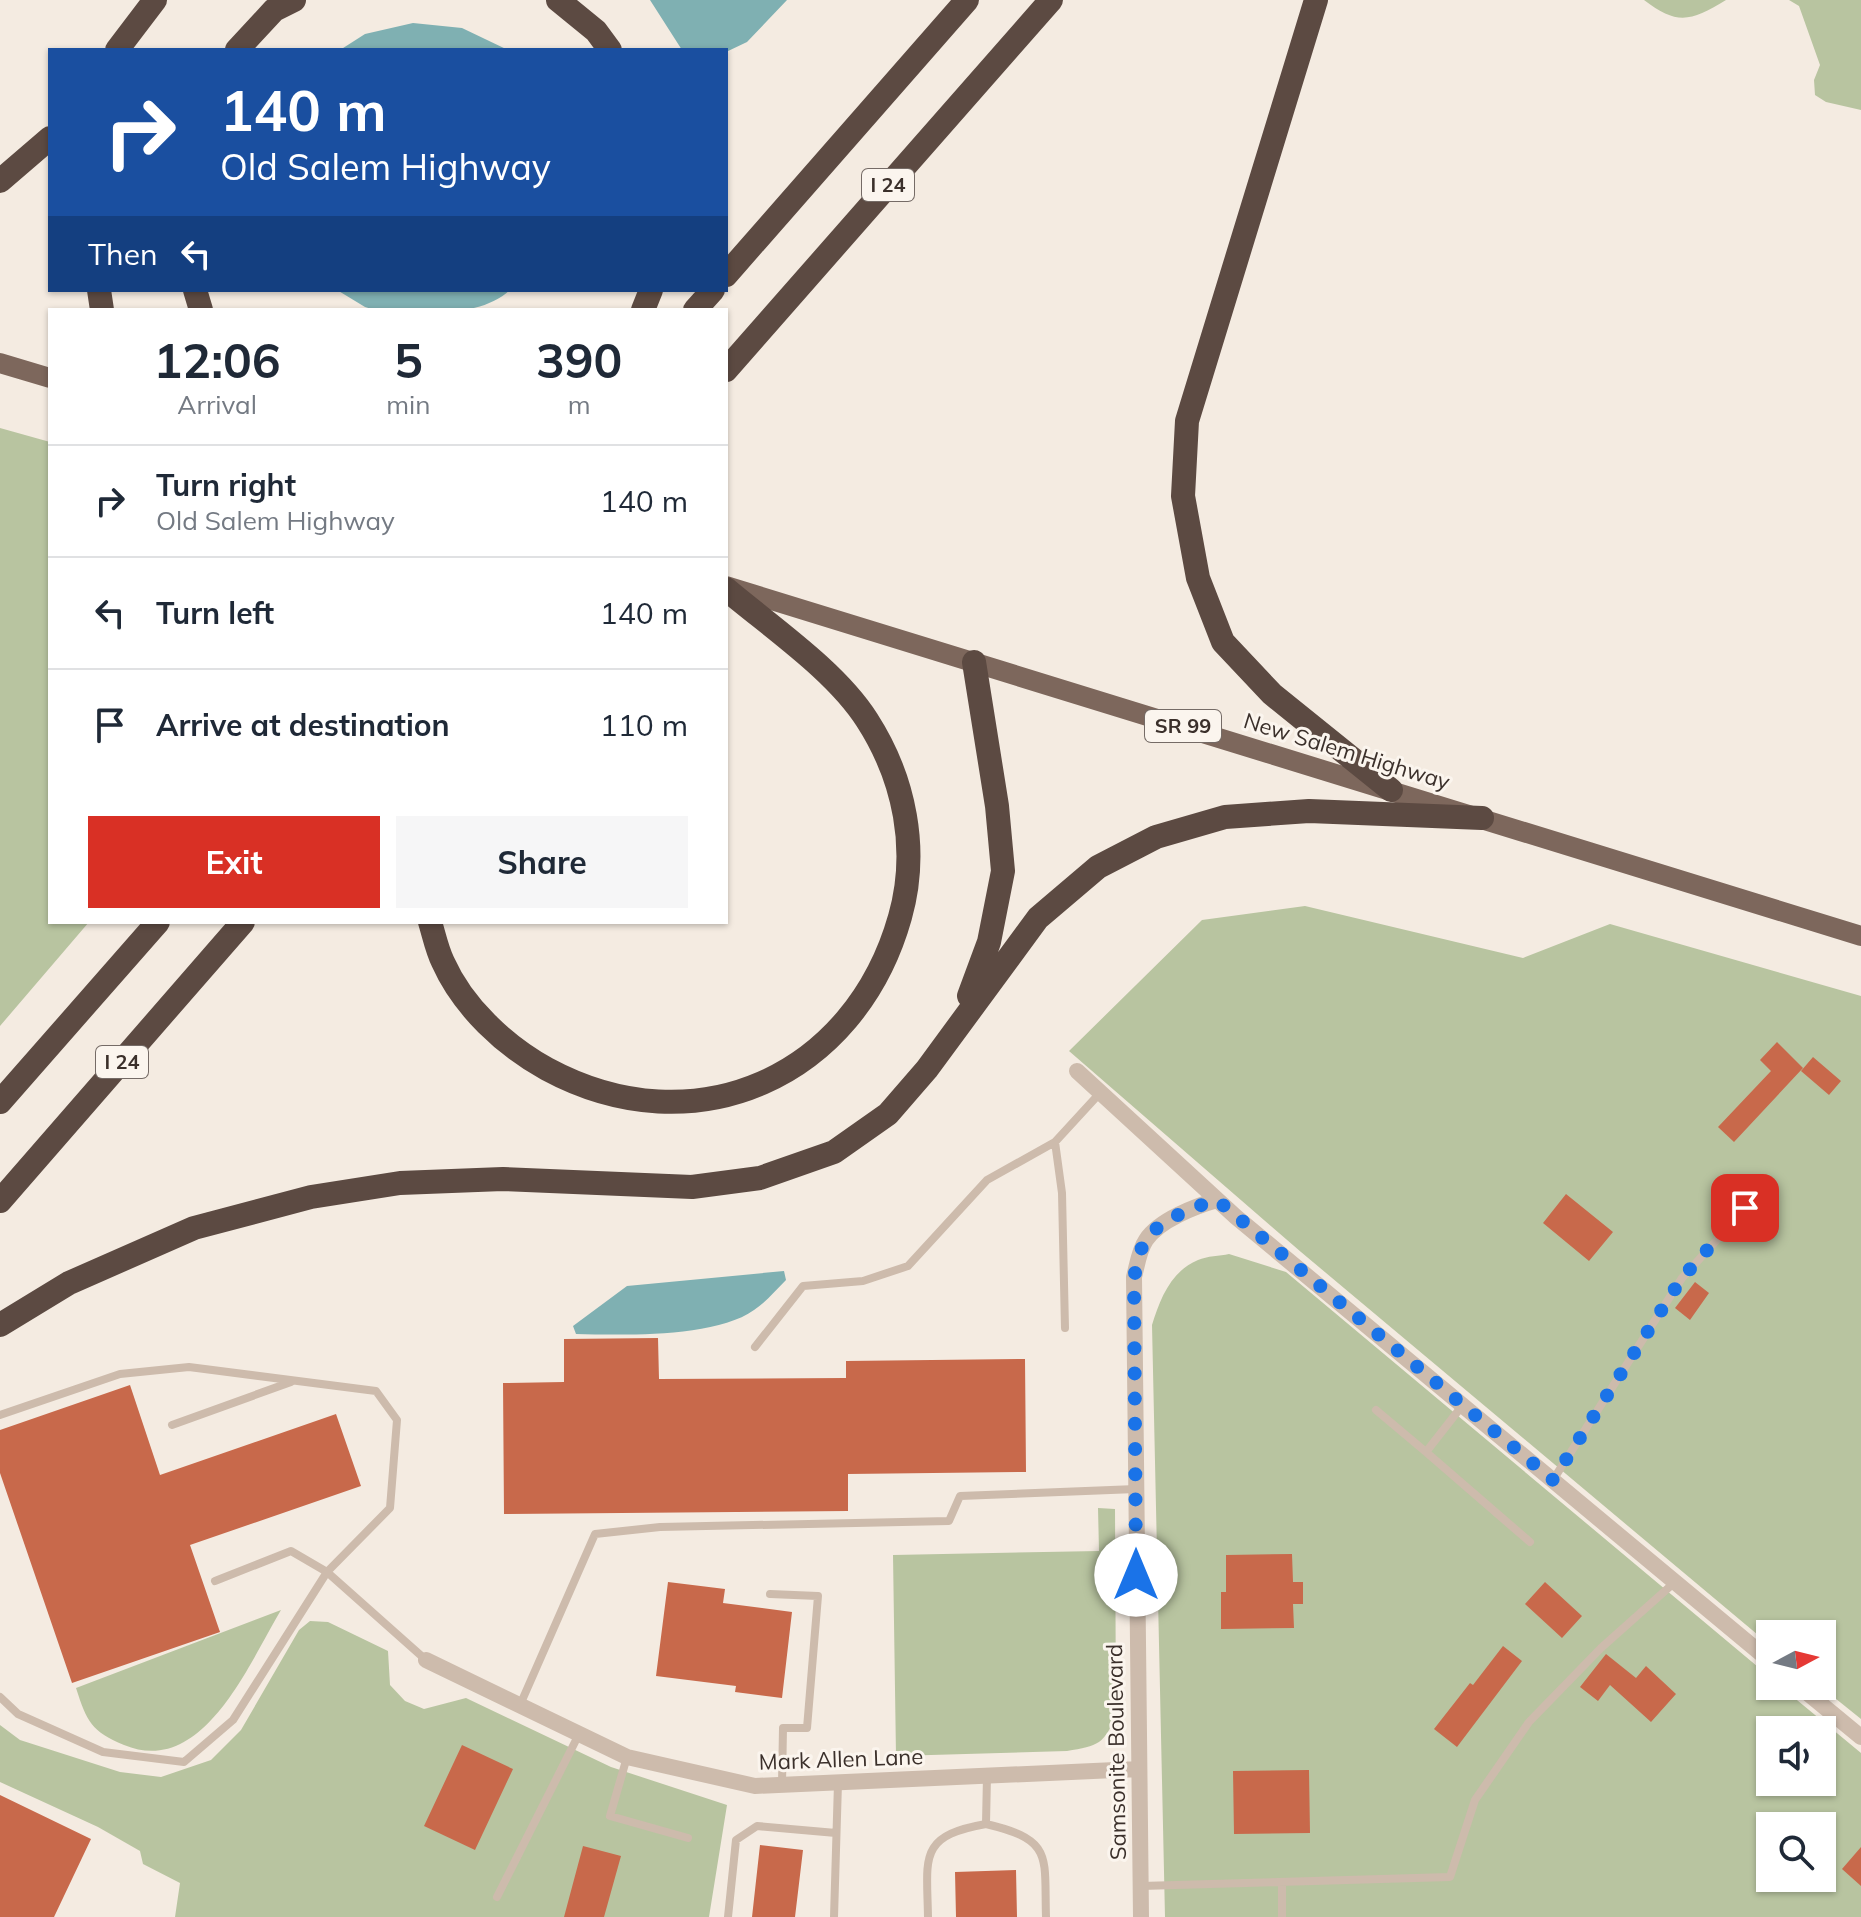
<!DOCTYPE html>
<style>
:root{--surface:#fff;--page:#f6f6f7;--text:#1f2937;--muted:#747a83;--line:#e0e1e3;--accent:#d93025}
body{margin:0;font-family:Mulish,sans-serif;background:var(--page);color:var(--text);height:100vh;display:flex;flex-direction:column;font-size:30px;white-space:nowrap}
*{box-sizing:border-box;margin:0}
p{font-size:26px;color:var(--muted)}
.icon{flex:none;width:44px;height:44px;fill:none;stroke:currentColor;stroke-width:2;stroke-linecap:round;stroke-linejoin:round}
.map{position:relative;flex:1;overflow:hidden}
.side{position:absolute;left:48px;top:308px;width:680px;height:616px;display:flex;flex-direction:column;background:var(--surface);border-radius:0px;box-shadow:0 2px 6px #0004}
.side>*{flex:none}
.banner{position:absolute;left:48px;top:48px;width:680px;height:244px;border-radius:0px;box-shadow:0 2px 6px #0004;background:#1a4fa0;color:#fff;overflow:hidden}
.needle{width:52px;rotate:83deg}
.tools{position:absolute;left:1756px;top:1620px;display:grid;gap:16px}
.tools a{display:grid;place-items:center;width:80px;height:80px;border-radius:0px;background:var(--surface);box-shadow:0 2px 6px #0004;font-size:40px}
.pin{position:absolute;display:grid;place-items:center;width:68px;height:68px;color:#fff;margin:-34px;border-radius:16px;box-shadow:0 4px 12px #0006}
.me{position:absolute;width:88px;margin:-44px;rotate:0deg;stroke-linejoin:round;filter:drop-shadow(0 0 6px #0008)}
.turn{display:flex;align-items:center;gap:28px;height:168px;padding:0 40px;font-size:36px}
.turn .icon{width:104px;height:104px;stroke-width:2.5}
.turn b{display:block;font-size:56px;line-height:68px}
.then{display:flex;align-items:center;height:76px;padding:0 40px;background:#0003;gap:16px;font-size:30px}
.eta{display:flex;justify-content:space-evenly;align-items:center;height:136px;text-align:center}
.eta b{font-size:48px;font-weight:700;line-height:56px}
.button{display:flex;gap:16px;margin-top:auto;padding:16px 40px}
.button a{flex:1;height:92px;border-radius:0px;background:var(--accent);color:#fff;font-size:32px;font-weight:700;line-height:92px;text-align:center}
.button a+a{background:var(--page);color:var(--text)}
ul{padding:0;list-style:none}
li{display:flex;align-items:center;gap:24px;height:112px;padding:0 40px;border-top:2px solid var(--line)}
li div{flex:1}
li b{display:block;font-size:30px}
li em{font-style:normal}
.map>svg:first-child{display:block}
</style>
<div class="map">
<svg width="1861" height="1917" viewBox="0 0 1861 1917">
<rect width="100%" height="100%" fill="#f4ebe1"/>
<path fill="#b8c4a0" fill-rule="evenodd" d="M1644,0H1726C1691,21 1678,26 1644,0Z
M1789,0H1861V110L1826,102L1815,95L1814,80L1820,65L1799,6Z
M0,428L50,442V922H89L0,1026Z
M1305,906L1523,958L1610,924L1861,996V1719L1820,1686L1822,1634H1770V1645L1301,1252L1069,1051L1202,920Z
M1229,1254L1286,1272L1770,1677V1686H1780L1861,1753V1917H1165L1152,1325C1160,1299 1171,1271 1198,1260C1207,1256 1220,1256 1229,1254ZM1770,1730H1822V1782H1770ZM1770,1826H1822V1878H1770Z
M1098,1508L1115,1509L1116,1714C1105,1744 1098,1746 1067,1751L896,1756L893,1555L1099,1551Z
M281,1610C249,1663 203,1778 124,1745C91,1731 87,1722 76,1688Z
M310,1621L328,1622L388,1651L390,1685L405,1701L424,1709L466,1698L611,1767L727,1805L709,1917H175L180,1883L143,1864L140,1851L98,1827L0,1782V1725L20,1740L120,1772L161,1777L211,1760L241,1730L299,1630Z"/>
<path fill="#7fb0b2" d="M650,0H787L747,42L726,52V50H682Z
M413,23L462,28L508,50H340L365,34Z
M337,290H510C476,321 418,310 375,310L365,307Z
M784,1271L786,1280C776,1290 766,1302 754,1310C715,1338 623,1335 576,1334L573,1326L627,1286Z"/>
<path fill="#c8694b" d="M1777,1042L1803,1068L1734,1142L1718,1127L1771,1071L1760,1060Z
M1813,1057L1841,1081L1829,1095L1801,1071Z
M1566,1194L1613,1232L1589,1261L1543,1223Z
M1695,1282L1709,1293L1690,1320L1675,1308Z
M658,1338L659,1379L846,1378V1361L1025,1359L1026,1472L848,1474V1511L504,1514L503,1383L564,1382V1339Z
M130,1385L160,1475L336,1414L361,1486L190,1545L220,1632L72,1683L0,1473V1430Z
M1292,1554L1293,1582H1303V1604H1293L1294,1628L1221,1629V1592H1226V1555Z
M668,1582L725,1589L723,1603L792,1612L782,1698L735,1692L736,1686L656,1676Z
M1545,1582L1582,1616L1562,1638L1525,1604Z
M1503,1646L1522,1661L1457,1747L1434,1729L1470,1683L1473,1685Z
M1606,1654L1636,1678L1646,1666L1676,1694L1651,1722L1610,1685L1598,1701L1580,1687Z
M462,1745L513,1769L475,1850L424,1826Z
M1309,1770L1310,1833L1234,1834L1233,1771Z
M0,1795L91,1839L54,1917H0Z
M760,1845L803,1850L795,1917H752Z
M583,1846L621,1856L604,1917H564Z
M1861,1847V1886L1842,1869Z
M1016,1870L1017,1917H956L955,1872Z"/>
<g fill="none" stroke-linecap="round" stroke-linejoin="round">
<path stroke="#cdbbac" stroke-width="8" d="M1065,1328L1062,1193L1055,1142L1100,1093
M755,1347L803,1286L863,1281L908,1266L987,1180L1055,1142
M1376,1410L1426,1452L1462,1406
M0,1415L120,1374L189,1367L376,1391L397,1420L390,1508L327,1572L233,1720L184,1762L103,1752L18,1714L0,1697
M172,1425L291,1382
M1426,1452L1530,1542
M1553,1480L1682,1278L1760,1193
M215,1581L291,1551L327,1572L426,1660
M770,1594L818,1596L807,1728H783L782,1784
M520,1705L595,1534L660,1527L949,1521L960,1496L1136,1489
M627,1757L610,1816L688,1838
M986,1824C1054,1840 1044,1856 1046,1917
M1141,1886L1450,1877L1475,1800L1529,1722L1601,1648L1675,1582
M497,1897L579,1734
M728,1917L736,1840L757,1826L836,1833
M834,1917L838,1783
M928,1917C927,1857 918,1836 986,1824L987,1776
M1282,1917V1882"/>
<path stroke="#cdbbac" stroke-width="16" d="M1077,1071L1236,1217L1770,1661
M426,1660L627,1757L755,1786L1138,1769
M1799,1686L1861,1737
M1141,1917L1134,1277C1137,1266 1139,1250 1146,1240C1159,1220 1196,1206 1217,1200"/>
<path stroke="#7d675c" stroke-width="20" d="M0,363L50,378
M726,586L1861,936"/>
<path stroke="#5c4a42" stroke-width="24" d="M558,0L596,31L610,50
M1316,0L1187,421L1183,496L1198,578L1223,642L1272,694L1391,790
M117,50L155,0
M237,50L274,10L294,0
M0,181L50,138
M726,275L967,0
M99,290L102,310
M195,290L201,310
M643,310L651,290
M695,310L713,290
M726,370L1051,0
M430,922C434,935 437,950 443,962C463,1007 505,1046 547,1069C695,1149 855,1077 900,917C919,850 905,779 867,720C836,671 771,627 726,589
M969,996L989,942L1003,871L997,806L974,662
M0,1102L158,922
M0,1201L243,922
M0,1325L69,1283L194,1228L311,1197L400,1183L503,1179L692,1187L760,1178L834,1152L888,1114L927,1069L1038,918L1098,867L1156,837L1225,817L1309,811L1482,818"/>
</g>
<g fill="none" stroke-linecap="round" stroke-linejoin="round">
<path stroke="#1a73e8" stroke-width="14" stroke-dasharray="0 25.2" d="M1136,1575L1134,1277C1137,1266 1139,1250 1146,1240C1159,1220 1196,1206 1217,1200L1553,1480L1682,1278L1745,1208"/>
</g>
<g text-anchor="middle" stroke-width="6" stroke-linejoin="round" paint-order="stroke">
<g fill="#fbf5ee" stroke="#756b66" stroke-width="2">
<rect x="862" y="169" width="52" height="32" rx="6"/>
<rect x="1145" y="710" width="76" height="32" rx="6"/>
<rect x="96" y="1046" width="52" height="32" rx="6"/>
</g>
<g font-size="20" font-weight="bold" fill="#3b302b">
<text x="888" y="192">I 24</text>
<text x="1183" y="733">SR 99</text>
<text x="122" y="1069">I 24</text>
</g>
<g font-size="22" fill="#3b302b" stroke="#fbf5ee">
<text transform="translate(1347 751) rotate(17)" y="8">New Salem Highway</text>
<text transform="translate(1116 1752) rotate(-91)" y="8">Samsonite Boulevard</text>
<text transform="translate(841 1759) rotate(-2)" y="8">Mark Allen Lane</text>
</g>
</g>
</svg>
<div class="tools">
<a><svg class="needle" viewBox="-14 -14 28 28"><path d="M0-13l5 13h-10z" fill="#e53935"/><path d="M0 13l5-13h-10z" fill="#747a83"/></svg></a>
<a><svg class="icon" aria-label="sound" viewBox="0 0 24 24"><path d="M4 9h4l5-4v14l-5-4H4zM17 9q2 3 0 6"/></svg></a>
<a><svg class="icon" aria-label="search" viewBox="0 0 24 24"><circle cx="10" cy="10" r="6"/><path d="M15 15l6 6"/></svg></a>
</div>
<div class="pin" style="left:1745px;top:1208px;background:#d93025"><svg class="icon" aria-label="arrive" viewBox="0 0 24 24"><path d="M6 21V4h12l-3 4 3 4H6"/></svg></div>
<svg class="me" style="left:1136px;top:1575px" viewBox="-20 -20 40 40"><circle r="19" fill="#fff"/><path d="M0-13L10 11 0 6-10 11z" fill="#1a73e8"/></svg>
<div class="banner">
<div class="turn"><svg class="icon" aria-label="right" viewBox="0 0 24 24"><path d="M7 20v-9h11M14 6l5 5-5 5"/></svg><div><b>140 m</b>Old Salem Highway</div></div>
<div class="then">Then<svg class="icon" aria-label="left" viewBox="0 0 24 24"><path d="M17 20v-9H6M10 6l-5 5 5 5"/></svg></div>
</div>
<section class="side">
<div class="eta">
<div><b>12:06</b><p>Arrival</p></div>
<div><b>5</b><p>min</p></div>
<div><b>390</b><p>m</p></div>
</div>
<ul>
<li><svg class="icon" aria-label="right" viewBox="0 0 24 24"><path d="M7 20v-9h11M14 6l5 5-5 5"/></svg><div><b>Turn right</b><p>Old Salem Highway</p></div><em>140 m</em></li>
<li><svg class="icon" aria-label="left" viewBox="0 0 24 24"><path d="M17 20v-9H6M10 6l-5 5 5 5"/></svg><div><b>Turn left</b></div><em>140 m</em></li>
<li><svg class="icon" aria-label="arrive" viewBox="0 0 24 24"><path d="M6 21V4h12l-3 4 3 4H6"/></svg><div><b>Arrive at destination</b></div><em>110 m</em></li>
</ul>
<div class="button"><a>Exit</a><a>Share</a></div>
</section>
</div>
